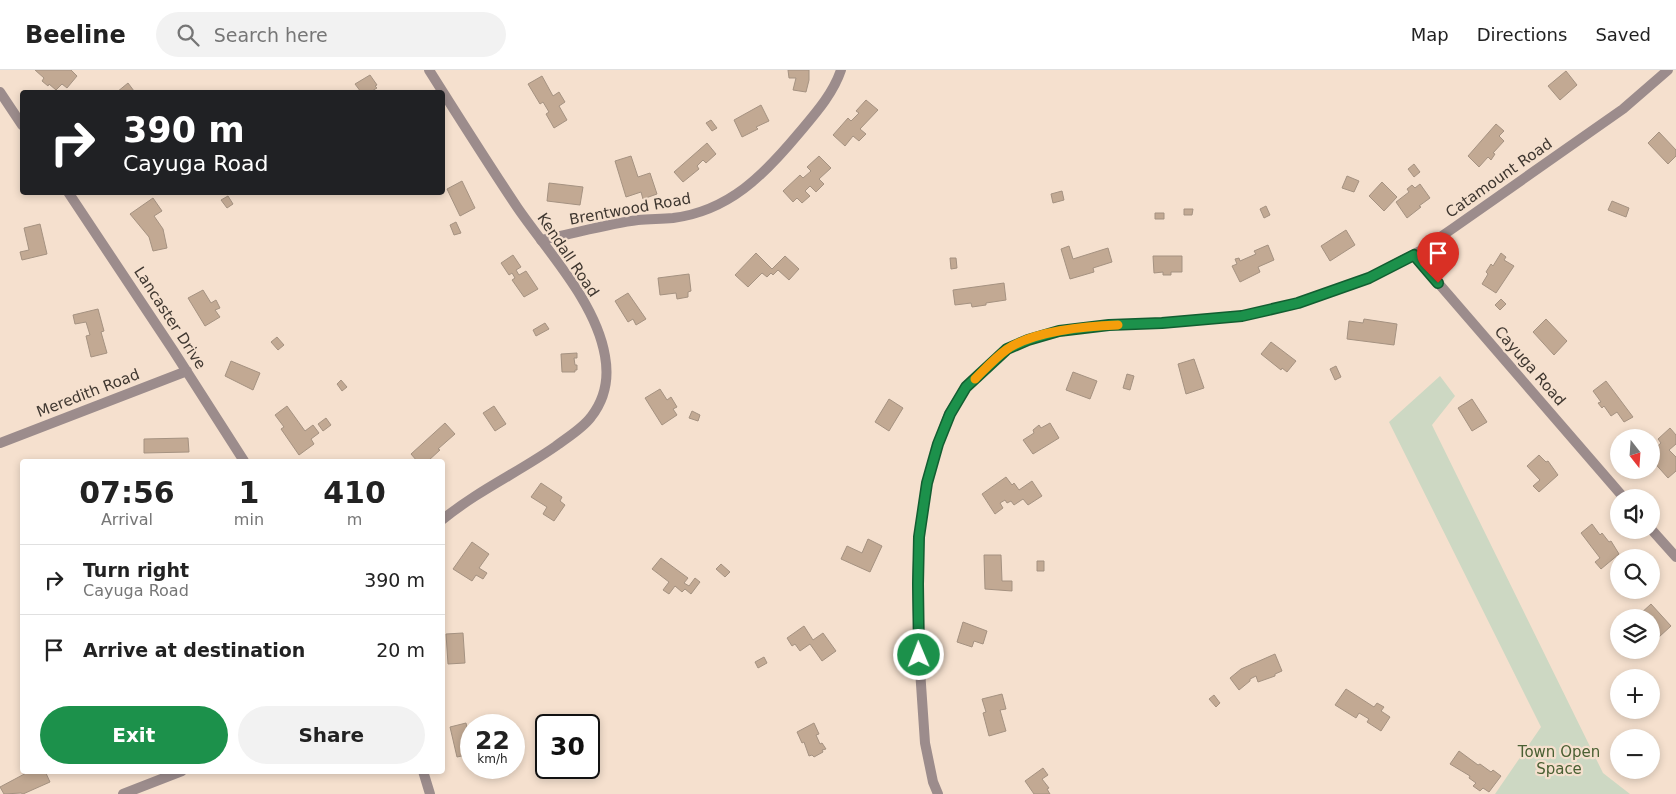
<!DOCTYPE html>
<meta charset="utf-8">
<style>
:root{--surface:#fff;--page:#f2f2f2;--text:#222;--muted:#767676;--line:#e0e0e0;--accent:#1c914b}
body{margin:0;font-family:"DejaVu Sans",sans-serif;background:var(--page);color:var(--text);height:100vh;display:flex;flex-direction:column;font-size:19px;white-space:nowrap}
*{box-sizing:border-box;margin:0}
p{font-size:16px;color:var(--muted)}
.icon{flex:none;width:28px;height:28px;fill:none;stroke:currentColor;stroke-width:2;stroke-linecap:round;stroke-linejoin:round}
.map{position:relative;flex:1;overflow:hidden}
.panel{position:absolute;left:20px;top:389px;width:425px;height:315px;display:flex;flex-direction:column;background:var(--surface);border-radius:5px;box-shadow:0 2px 8px #0003}
.panel>*{flex:none}
.guide{position:absolute;left:20px;top:20px;width:425px;height:105px;border-radius:5px;box-shadow:0 2px 8px #0003;background:#202124;color:#fff;overflow:hidden}
.needle{width:32px;rotate:163deg}
.fabs{position:absolute;left:1610px;top:359px;display:grid;gap:10px}
.fabs a{display:grid;place-items:center;width:50px;height:50px;border-radius:50%;background:var(--surface);box-shadow:0 2px 8px #0003;font-size:25px}
.speed{position:absolute;left:460px;top:644px;display:flex;gap:10px;font-size:25px;font-weight:700;text-align:center}
.speed>*{display:grid;place-content:center;width:65px;height:65px;border-radius:50%;background:var(--surface);box-shadow:0 2px 8px #0003;line-height:1}
.speed small{font-size:12px;font-weight:400}
.speed .limit{border:2px solid #111;border-radius:8px;background:#fff;color:#111}
.pin{position:absolute;display:grid;place-items:center;width:42px;height:42px;color:#fff;margin:-51px -21px;border-radius:50% 50% 50% 0;rotate:-45deg;box-shadow:0 0 5px #0007}
.pin .icon{rotate:45deg}
.me{position:absolute;width:55px;margin:-28px;rotate:359deg;stroke-linejoin:round;filter:drop-shadow(0 0 4px #0008)}
.turn{display:flex;align-items:center;gap:18px;height:105px;padding:0 20px;font-size:22px}
.turn .icon{width:65px;height:65px;stroke-width:2.5}
.turn b{display:block;font-size:35px;line-height:42px}
.eta{display:flex;justify-content:space-evenly;align-items:center;height:85px;text-align:center}
.eta b{font-size:30px;font-weight:600;line-height:35px}
.action{display:flex;gap:10px;margin-top:auto;padding:10px 20px}
.action a{flex:1;height:58px;border-radius:30px;background:var(--accent);color:#fff;font-size:20px;font-weight:600;line-height:58px;text-align:center}
.action a+a{background:var(--page);color:var(--text)}
ul{padding:0;list-style:none}
li{display:flex;align-items:center;gap:15px;height:70px;padding:0 20px;border-top:1px solid var(--line)}
li div{flex:1}
li b{display:block;font-size:19px}
li em{font-style:normal}
header{display:flex;align-items:center;gap:30px;box-sizing:border-box;height:70px;padding:0 25px;background:var(--surface);border-bottom:1px solid var(--line)}
header strong{font-size:24px}
nav{display:flex;gap:28px;margin-inline-start:auto;font-size:18px}
.search{width:350px;height:45px;background:var(--page);display:flex;align-items:center;gap:12px;box-sizing:border-box;padding:0 18px;border-radius:28px;color:var(--muted);font-size:19px}
.map>svg:first-child{display:block}
</style>
<header>
<strong>Beeline</strong>
<div class="search"><svg class="icon" aria-label="search" viewBox="0 0 24 24"><circle cx="10" cy="10" r="6"/><path d="M15 15l6 6"/></svg>Search here</div>
<nav><a>Map</a><a>Directions</a><a>Saved</a></nav>
</header>
<div class="map">
<svg width="1676" height="724" viewBox="0 0 1676 724">
<rect width="100%" height="100%" fill="#f5e0ce"/>
<path fill="#cdd8c3" d="M1440,306L1455,326L1432,355L1603,703L1630,724H1495L1541,657L1389,352Z"/>
<path fill="#c2a993" stroke="#a59281" d="M35,0H71L77,6L67,18L62,14L56,20L49,14L48,16L42,11L44,8Z
M788,0H809V10L806,22L793,20L796,8H789Z
M1566,1L1577,15L1560,30L1548,16Z
M370,5L377,15L375,16L377,18L370,22H361L355,14Z
M542,6L553,26L559,22L565,32L559,36L567,50L554,58L546,44L549,42L543,32L540,34L528,14Z
M128,13L134,21L132,22H117Z
M866,30L878,40L860,59L866,64L859,71L853,66L845,76L833,65L848,48L851,51L859,43L856,41Z
M761,35L769,51L756,57L758,59L742,67L734,50Z
M711,50L717,58L712,61L706,53Z
M1496,54L1504,61L1499,66L1504,71L1493,83L1495,84L1491,90L1488,87L1479,97L1468,86Z
M1659,62L1676,80V86L1668,94L1648,73Z
M707,73L716,84L706,93L703,90L697,96L699,99L683,112L674,102Z
M631,86L638,107L650,103L657,124L643,129L641,122L626,127L615,91Z
M819,86L831,98L819,109L824,114L816,122L810,116L805,121L810,126L802,133L797,128L793,132L783,121L800,105L803,108L811,101L807,97Z
M1414,94L1420,102L1414,107L1408,99Z
M1347,106L1359,111L1354,122L1342,118Z
M462,111L475,138L460,146L447,119Z
M1382,112L1397,127L1384,141L1369,126Z
M549,113L583,117L580,135L547,131Z
M1420,114L1430,128L1419,136L1421,137L1407,148L1396,132L1409,122L1407,119L1412,115L1415,118Z
M1062,121L1064,130L1053,133L1051,124Z
M228,126L233,134L227,138L221,130Z
M153,128L162,141L154,146L163,159L167,178L153,181L149,167L130,144Z
M1612,131L1629,138L1626,147L1608,140Z
M1266,136L1270,145L1264,148L1260,139Z
M1184,139H1193L1192,145H1184Z
M1155,143H1164V149H1155Z
M456,152L461,163L454,165L450,155Z
M40,154L47,184L22,190L20,182L29,180L24,158Z
M1346,160L1355,175L1330,191L1321,176Z
M1268,175L1274,190L1258,197L1260,202L1240,212L1232,196L1237,194L1235,189L1239,188L1240,191L1256,184L1254,181Z
M1069,176L1073,189L1108,178L1112,192L1093,198L1094,202L1070,209L1061,179Z
M756,183L772,199L785,186L799,199L789,210L778,200L773,205L771,203L767,207L762,203L748,217L735,205Z
M1501,183L1506,187L1504,190L1514,196L1496,223L1482,214L1488,204L1486,202L1491,194L1493,196Z
M513,185L521,197L516,200L519,205L526,201L538,219L524,227L512,210L515,208L512,203L509,205L501,193Z
M1153,186H1182V202H1171V205H1163V202L1154,203Z
M950,188H956L957,198L951,199Z
M689,204L691,221L688,222V227L677,229L676,223L660,225L658,208Z
M1004,213L1006,230L986,233V235L972,237L971,233L955,235L953,220Z
M203,220L211,233L216,230L220,238L215,240L220,247L205,256L188,228Z
M628,223L646,249L636,255L633,249L628,252L615,231Z
M1501,229L1506,234L1500,240L1495,235Z
M98,239L104,261L101,262L107,283L91,287L86,266L90,265L86,252L75,254L73,245Z
M1364,249L1397,254L1394,275L1347,269L1349,251L1363,253Z
M1546,249L1567,271L1554,285L1533,262Z
M545,253L549,259L536,266L533,260Z
M277,267L284,275L278,280L271,272Z
M1271,272L1296,291L1287,302L1282,298L1281,300L1261,284Z
M577,283V288H574L575,295H577V300H575V302H562L561,284Z
M1194,289L1204,318L1186,324L1178,294Z
M231,291L260,303L253,320L225,306Z
M1336,296L1341,307L1335,310L1330,299Z
M1073,302L1097,311L1090,329L1066,320Z
M1127,304L1134,306L1130,320L1123,318Z
M341,310L347,317L342,321L337,314Z
M1606,311L1633,347L1624,352L1617,342L1611,346L1604,336L1602,338L1598,333L1601,332L1593,321Z
M660,319L667,330L671,327L677,337L673,339L677,345L662,355L645,328Z
M889,329L903,338L889,361L875,352Z
M1472,329L1487,352L1472,361L1458,338Z
M287,336L305,361L313,355L319,363L311,369L314,374L299,385L281,359L284,357L275,345Z
M494,336L506,354L495,361L483,343Z
M692,341L700,345L698,351L689,348Z
M326,348L331,355L323,361L318,354Z
M445,353L455,364L438,379L440,380L428,391H417L411,384Z
M1050,353L1059,368L1033,384L1023,370L1034,363L1033,360L1039,355L1041,358Z
M1670,358L1676,365V374L1669,380L1676,387V401L1668,408L1651,389V382L1661,373L1658,369Z
M188,368L189,382L144,383V369Z
M1539,385L1546,392L1548,391L1558,405L1539,422L1533,416L1540,410L1527,396Z
M1006,407L1012,415L1014,413L1019,420L1032,411L1042,426L1028,435L1023,429L1014,435L1011,431L1007,433L1005,430L1000,433L1003,438L995,444L982,424Z
M541,413L562,427L560,431L565,435L554,451L543,444L547,437L531,427Z
M1592,454L1600,465L1602,463L1609,472L1611,471L1619,484L1601,499L1595,492L1600,488L1581,463Z
M868,469L882,476L870,502L841,489L847,476L862,483Z
M472,472L489,484L479,498L487,503L483,509L476,505L472,511L453,499Z
M984,485H1001L1002,511H1012V521L985,519Z
M661,488L688,508L684,513L689,516L695,508L700,512L691,524L685,519L682,522L675,516L669,524L663,520L669,512L652,499Z
M1037,491H1044V501H1037Z
M721,494L730,502L725,507L716,499Z
M1651,534L1671,556L1659,567L1651,559V548H1641L1639,545Z
M963,552L987,561L983,574L974,571L972,577L957,572Z
M804,556L813,570L823,563L836,581L822,591L810,574L800,581L795,574L792,576L787,568Z
M463,563L465,593L448,594L446,564Z
M1275,584L1282,601L1275,604V606L1258,612L1256,606L1250,609V611L1239,620L1230,608L1241,599Z
M764,587L767,593L758,598L755,592Z
M1346,619L1374,637L1377,633L1384,637L1381,641L1390,647L1381,661L1367,652L1369,649L1359,643L1356,648L1335,635Z
M1002,624L1006,639L1000,640L1006,661L989,666L983,643L986,642L982,629Z
M1214,625L1220,633L1216,637L1209,629Z
M466,653L471,675V684L457,687L450,657Z
M814,653L819,664L816,665L820,674L822,673L826,679L822,680L823,682L814,687L812,685L809,686L804,672L802,673L797,662Z
M1459,681L1478,695L1480,694L1491,702L1493,700L1501,706L1489,722L1483,718L1480,721L1473,716L1476,713L1469,708L1470,706L1450,694Z
M1043,698L1048,705L1042,709L1049,718L1047,719L1050,724H1034L1025,711Z
M30,701H45L50,712L23,724L21,723L4,724L0,717Z"/>
<g fill="none" stroke-linecap="round" stroke-linejoin="round">
<path stroke="#9c8c8c" stroke-width="10" d="M0,22L22,55
M68,122L173,280L244,391
M541,170C573,164 606,154 638,150C650,149 661,149 673,148C729,141 764,105 799,63C815,44 833,24 841,0
M1414,185L1624,428
M0,373L187,301
M1651,459L1676,487
M123,724L182,701
M938,724L933,712L925,673L919,585L917,514L919,467L927,413L938,374L949,344L966,317L1007,279L1028,270L1059,261L1109,255L1162,253L1243,246L1298,233L1369,208L1420,181L1452,159L1623,39L1668,0"/>
<path stroke="#9c8c8c" stroke-width="10" d="M429,0C458,46 487,92 517,137C547,181 596,232 605,286C609,308 605,329 591,347C583,358 568,367 556,376C519,402 477,421 442,450
M423,701L430,724"/>
</g>
<g fill="none" stroke-linecap="round" stroke-linejoin="round">
<g stroke="#125e31" stroke-width="12">
<path id="route" d="M919,585L918,514L919,467L927,413L938,374L950,344L966,317L1007,279L1028,270L1059,261L1109,255L1162,253L1242,246L1298,233L1369,208L1414,185L1438,213"/>
</g>
<use href="#route" stroke="#1c914b" stroke-width="9"/>
<path stroke="#f59e0b" stroke-width="9" d="M975,309C985,299 995,288 1006,280C1032,261 1086,256 1118,255"/>
</g>
<g text-anchor="middle" stroke-width="4.5" stroke-linejoin="round" paint-order="stroke">
<g font-size="15" fill="#3f3730" stroke="#f5e0ce">
<text transform="translate(1499 108) rotate(-35)" y="5">Catamount Road</text>
<text transform="translate(630 139) rotate(-10)" y="5">Brentwood Road</text>
<text transform="translate(568 185) rotate(56)" y="5">Kendall Road</text>
<text transform="translate(170 248) rotate(57)" y="5">Lancaster Drive</text>
<text transform="translate(1530 296) rotate(49)" y="5">Cayuga Road</text>
<text transform="translate(88 323) rotate(-21)" y="5">Meredith Road</text>
</g>
<g font-size="15" fill="#495f32" stroke="#f5e0ce">
<text x="1559" y="687">Town Open<tspan x="1559" dy="17">Space</tspan></text>
</g>
</g>
</svg>
<div class="fabs">
<a><svg class="needle" viewBox="-14 -14 28 28"><path d="M0-13l5 13h-10z" fill="#e53935"/><path d="M0 13l5-13h-10z" fill="#767676"/></svg></a>
<a><svg class="icon" aria-label="sound" viewBox="0 0 24 24"><path d="M4 9h4l5-4v14l-5-4H4zM17 9q2 3 0 6"/></svg></a>
<a><svg class="icon" aria-label="search" viewBox="0 0 24 24"><circle cx="10" cy="10" r="6"/><path d="M15 15l6 6"/></svg></a>
<a><svg class="icon" aria-label="layers" viewBox="0 0 24 24"><path d="M12 4l9 5-9 5-9-5zM3 14l9 5 9-5"/></svg></a>
<a>+</a>
<a>−</a>
</div>
<div class="speed"><div>22<small>km/h</small></div><div class="limit">30</div></div>
<div class="pin" style="left:1438px;top:213px;background:#d93025"><svg class="icon" aria-label="arrive" viewBox="0 0 24 24"><path d="M6 21V4h12l-3 4 3 4H6"/></svg></div>
<svg class="me" style="left:919px;top:585px" viewBox="-20 -20 40 40"><circle r="17" fill="#1c914b" stroke="#fff" stroke-width="3"/><path d="M0-11L8 9 0 5-8 9z" fill="#fff"/></svg>
<div class="guide">
<div class="turn"><svg class="icon" aria-label="right" viewBox="0 0 24 24"><path d="M7 20v-9h11M14 6l5 5-5 5"/></svg><div><b>390 m</b>Cayuga Road</div></div>
</div>
<section class="panel">
<div class="eta">
<div><b>07:56</b><p>Arrival</p></div>
<div><b>1</b><p>min</p></div>
<div><b>410</b><p>m</p></div>
</div>
<ul>
<li><svg class="icon" aria-label="right" viewBox="0 0 24 24"><path d="M7 20v-9h11M14 6l5 5-5 5"/></svg><div><b>Turn right</b><p>Cayuga Road</p></div><em>390 m</em></li>
<li><svg class="icon" aria-label="arrive" viewBox="0 0 24 24"><path d="M6 21V4h12l-3 4 3 4H6"/></svg><div><b>Arrive at destination</b></div><em>20 m</em></li>
</ul>
<div class="action"><a>Exit</a><a>Share</a></div>
</section>
</div>
